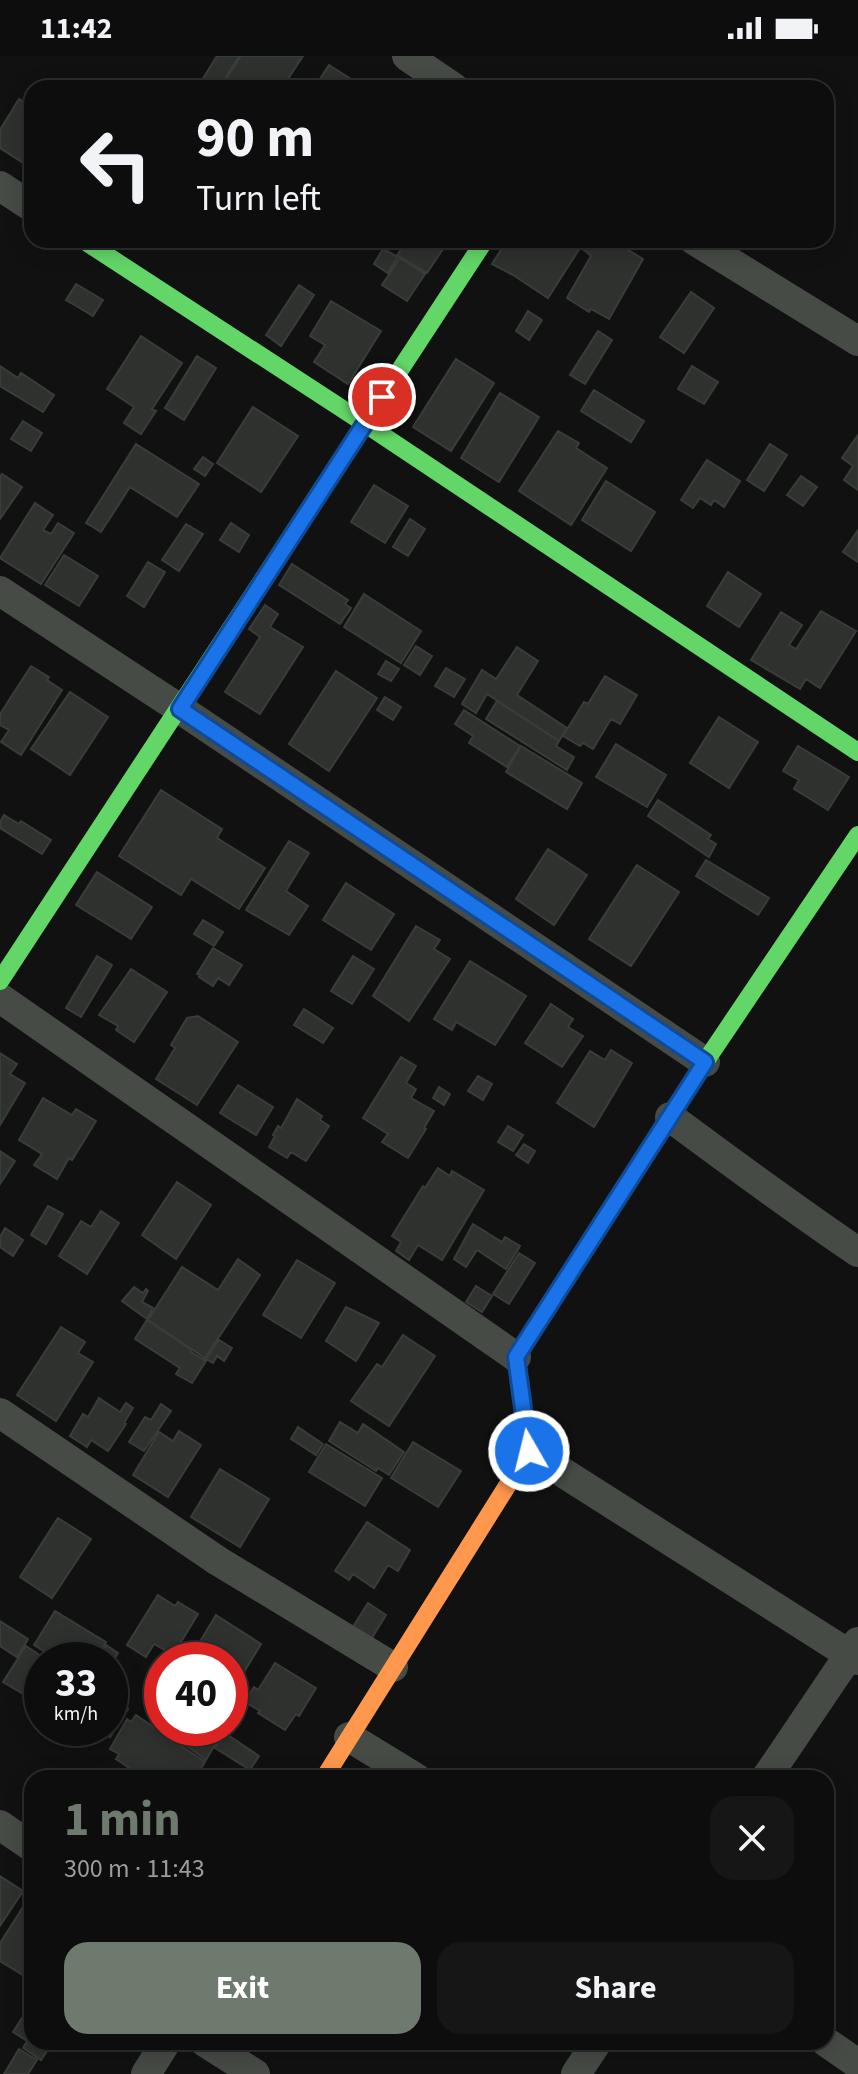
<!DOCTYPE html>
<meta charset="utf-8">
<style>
:root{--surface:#0c0d0c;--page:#151615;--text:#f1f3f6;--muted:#9a9c9d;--line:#2c2d2d;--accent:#6e7a6e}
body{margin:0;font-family:"Source Sans 3",sans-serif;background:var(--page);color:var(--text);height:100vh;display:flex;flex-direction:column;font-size:30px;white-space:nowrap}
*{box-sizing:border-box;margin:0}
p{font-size:26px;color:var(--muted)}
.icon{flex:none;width:44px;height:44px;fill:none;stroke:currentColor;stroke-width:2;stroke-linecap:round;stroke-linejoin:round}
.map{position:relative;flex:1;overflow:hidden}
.side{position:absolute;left:24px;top:1714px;width:810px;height:280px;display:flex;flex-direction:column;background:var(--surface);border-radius:24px;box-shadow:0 4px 20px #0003,0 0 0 2px var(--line)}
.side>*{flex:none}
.banner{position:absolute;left:24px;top:24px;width:810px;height:168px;border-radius:24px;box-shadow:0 4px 20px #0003,0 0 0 2px var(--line);background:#0c0d0c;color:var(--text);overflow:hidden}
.speed{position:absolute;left:24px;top:1586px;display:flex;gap:16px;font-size:40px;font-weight:700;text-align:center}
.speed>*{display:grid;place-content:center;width:104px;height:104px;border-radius:50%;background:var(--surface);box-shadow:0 4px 20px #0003,0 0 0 2px var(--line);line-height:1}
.speed small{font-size:20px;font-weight:400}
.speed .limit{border:12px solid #d22;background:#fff;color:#111}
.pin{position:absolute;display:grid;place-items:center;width:68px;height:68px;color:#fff;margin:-34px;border:4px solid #fff;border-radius:50%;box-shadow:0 2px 8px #0007}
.me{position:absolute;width:88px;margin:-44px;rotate:352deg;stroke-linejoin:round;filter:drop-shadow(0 0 6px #0008)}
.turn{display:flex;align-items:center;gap:28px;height:168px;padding:0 40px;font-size:36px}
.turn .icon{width:104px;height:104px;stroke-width:2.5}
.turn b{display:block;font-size:56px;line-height:68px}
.round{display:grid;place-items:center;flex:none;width:84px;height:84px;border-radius:24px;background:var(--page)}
.overview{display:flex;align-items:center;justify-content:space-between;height:136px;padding:0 40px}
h1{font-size:48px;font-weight:700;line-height:60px;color:var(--accent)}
.cta{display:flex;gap:16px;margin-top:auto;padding:16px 40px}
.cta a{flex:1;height:92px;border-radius:24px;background:var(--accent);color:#fff;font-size:32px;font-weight:700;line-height:92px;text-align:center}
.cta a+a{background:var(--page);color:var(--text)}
.status{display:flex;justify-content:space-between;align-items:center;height:56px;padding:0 40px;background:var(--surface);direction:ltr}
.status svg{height:22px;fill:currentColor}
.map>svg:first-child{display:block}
</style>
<div class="status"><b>11:42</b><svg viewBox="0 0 49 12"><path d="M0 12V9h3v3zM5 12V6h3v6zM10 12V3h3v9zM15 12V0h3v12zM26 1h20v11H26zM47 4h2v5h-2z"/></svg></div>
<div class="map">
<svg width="858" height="2018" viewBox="0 0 858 2018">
<rect width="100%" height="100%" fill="#101110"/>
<path fill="#2f312f" stroke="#393d39" stroke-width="2" d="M217,0H239L219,32H197Z
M241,0H303L282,32H232L224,26Z
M329,9L365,32H314Z
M19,43L32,51V103L28,110L0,92V74Z
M398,184H449L427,217L397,199L403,191L396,187Z
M507,184H585L548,242L513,219L492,208Z
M591,184H605L616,191L617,187L643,203L609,263L591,253L589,256L567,242L591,200L584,194Z
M383,193L398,201L388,217L374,208Z
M400,202L425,218L407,245L382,229Z
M76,228L103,244L93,260L66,244Z
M299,229L314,239L281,290L266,279Z
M691,236L714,252L684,297L660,281Z
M331,245L381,275L348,328L314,306L325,289L310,280Z
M528,255L542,264L529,284L516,275Z
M598,275L612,284L585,328L570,319Z
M141,280L182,307L152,353L156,355L141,378L124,367L134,351L107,333Z
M197,300L216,312L184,364L165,352Z
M456,303L494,327L451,395L413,371Z
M0,310L18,322L21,317L54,339L43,356L0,330Z
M692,310L718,326L704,348L678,333Z
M594,334L644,365L631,386L581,355Z
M500,337L539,361L499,426L461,402Z
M253,351L298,380L261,436L217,407Z
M23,365L42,377L31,395L11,383Z
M558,375L579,387L576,392L607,412L571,469L519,435Z
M858,379V434L844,424L853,410L842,402Z
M136,388L199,428L177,461L130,431L101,476L86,467Z
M770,388L787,399L764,435L747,424Z
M203,401L213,408L205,420L194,413Z
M707,404L740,425L724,451L714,444L711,449L700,442L693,452L681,444Z
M2,418L22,431L0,463V421Z
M801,420L817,431L803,450L787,439Z
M606,425L655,456L631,495L582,464Z
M374,429L408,450L385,487L351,466Z
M35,447L53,459L43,474L51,478L58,467L74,477L41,528L0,502Z
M410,463L425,473L408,500L393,491Z
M231,467L249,479L239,496L220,484Z
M186,468L203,478L179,515L162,504Z
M858,474V506L843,496Z
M64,499L98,520L79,550L45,529Z
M148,506L165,516L144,551L127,540Z
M292,508L348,544L345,548L351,552L340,568L279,529Z
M728,516L761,538L739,571L707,550Z
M364,538L421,575L401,607L344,571Z
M265,549L278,558L270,571L303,591L260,658L225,636L260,581L249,573Z
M821,555L856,575L820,632L806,623L800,633L751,604L781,556L802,569L789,589L796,593Z
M416,590L432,600L420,619L404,609Z
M517,591L538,605L517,639L567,672L559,685L487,638L476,657L462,648L482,614L496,623Z
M386,605L399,613L391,625L378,618Z
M31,610L49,621L47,624L62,634L21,699L1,686L9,674L0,669V658Z
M446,612L465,623L454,641L435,630Z
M336,615L377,642L329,715L289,688Z
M605,620L637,639L620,668L611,663L593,693L583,687L580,690L563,680L584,646L588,648Z
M70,636L108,661L70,719L31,693Z
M385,641L401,651L393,664L377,654Z
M497,645L559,685L556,690L574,701L567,714L486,663Z
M464,654L520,690L507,711L469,687L473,680L455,668Z
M719,661L758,686L729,732L690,707Z
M616,688L666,719L647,751L596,721Z
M521,690L582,727L567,753L506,716Z
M798,690L849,721L828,754L794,733L799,724L783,715Z
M161,734L222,773L217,782L265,812L239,853L191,823L181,839L119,800Z
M658,744L711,779L708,783L716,788L709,801L648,760Z
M4,759L19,768L21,765L51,784L42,798L0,772V766Z
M289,785L309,797L286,835L308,850L289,879L246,854Z
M548,793L587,819L554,869L516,843Z
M706,804L769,842L758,859L696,820Z
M637,809L679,836L631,910L589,883Z
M97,816L152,851L131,883L76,849Z
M346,827L394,858L371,894L323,864Z
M203,864L223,876L214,890L194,878Z
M416,870L440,884L434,893L450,903L409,965L373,940Z
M213,892L242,909L229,929L218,922L213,930L199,921L200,919L197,918Z
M97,900L112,909L81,961L66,952Z
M353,900L374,913L352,948L331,935Z
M470,905L526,940L495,989L456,966L452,974L434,963Z
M131,913L167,936L134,986L116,974L118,970L99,959Z
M551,948L573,963L568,971L583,980L562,1011L525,987Z
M304,953L333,972L323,987L294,969Z
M198,960L238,986L197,1049L156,1023L175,992L171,989L187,962Z
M611,994L632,1007L594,1071L557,1047L590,995L605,1004Z
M0,997L17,1008L10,1018L25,1027L0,1069Z
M401,1001L416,1010L406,1027L416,1033L411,1042L434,1055L424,1072L426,1073L408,1102L382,1086L388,1078L363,1062Z
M478,1020L492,1028L483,1044L468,1035Z
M238,1029L273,1051L256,1079L220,1057Z
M439,1031L450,1038L444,1049L433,1042Z
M43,1042L72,1059L76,1053L96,1065L72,1104L69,1102L57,1123L34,1109L42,1098L19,1084Z
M43,1042L72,1059L76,1053L96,1065L72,1104L69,1102L57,1123L34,1109L42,1098L19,1084Z
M297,1043L322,1060L320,1064L329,1070L306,1105L291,1096L287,1102L269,1091L275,1080L273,1079L278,1070L281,1072Z
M508,1070L523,1079L513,1095L498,1086Z
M524,1088L535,1095L528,1107L516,1099Z
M0,1095L15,1105L0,1128Z
M438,1112L450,1120L452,1115L484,1134L442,1204L418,1189L409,1204L396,1195L401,1186L392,1180L423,1130L425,1132Z
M177,1126L211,1149L176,1203L142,1179Z
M48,1150L63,1158L46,1188L31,1179Z
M101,1155L119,1167L87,1218L59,1200L81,1165L91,1171Z
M473,1168L502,1186L505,1181L520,1190L506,1213L477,1194L466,1211L454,1203Z
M5,1172L23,1184L13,1200L0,1191V1181Z
M519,1197L535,1207L509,1248L493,1238Z
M238,1203L260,1219L205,1302L148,1264L182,1211L218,1234Z
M297,1204L335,1227L301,1282L263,1259Z
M476,1230L492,1240L482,1256L466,1246Z
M134,1231L143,1237L146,1233L148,1235L142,1246L153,1252L147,1263L122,1245Z
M346,1251L379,1267L356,1305L326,1285Z
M147,1264L192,1294L191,1296L206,1305L192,1327L176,1318L180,1312L135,1283Z
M61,1271L85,1286L78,1297L93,1306L56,1365L17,1339Z
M403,1279L435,1300L389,1370L351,1345L377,1308L382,1311Z
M219,1284L232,1292L224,1305L217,1300L213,1307L206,1303Z
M99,1342L120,1356L126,1347L133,1352L124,1367L126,1368L108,1395L91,1384L87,1391L70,1380L83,1358L88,1361Z
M161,1348L171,1355L144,1395L129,1386L145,1361L151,1364Z
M340,1366L358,1377L363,1368L404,1396L389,1419L378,1412L376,1415L329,1385Z
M298,1371L323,1388L316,1399L291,1383Z
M179,1375L201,1389L168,1441L133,1419L159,1376L173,1385Z
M413,1386L461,1415L438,1451L391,1422Z
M326,1388L382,1422L365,1450L309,1416Z
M220,1413L269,1443L240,1491L191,1461Z
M58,1462L91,1483L52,1542L20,1521Z
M367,1466L410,1494L398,1515L388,1509L374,1532L353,1518L349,1524L335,1515Z
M158,1539L175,1550L178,1546L198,1558L173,1599L154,1588L146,1601L127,1589Z
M368,1547L386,1559L372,1582L353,1571Z
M55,1555L106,1586L95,1604H58L34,1589Z
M216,1559L261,1588L230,1639V1604H189Z
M0,1565L28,1583L17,1601L0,1590Z
M106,1589L118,1597L110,1610V1604H96Z
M26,1590L47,1604H42V1646L26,1635L25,1639L3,1626Z
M275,1607L316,1632L299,1660L296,1658L285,1674L258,1657L260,1655L245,1646L254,1631L258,1634Z
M110,1641L128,1653L110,1681L97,1672H110Z
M136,1659L205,1706L195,1722H144L116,1703L119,1698L110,1693L127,1663L131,1666Z
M162,1672H207L220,1680L206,1704Z
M225,1677L259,1700L250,1714L215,1692Z
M0,1820L23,1835L0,1870Z
M32,1837V1922L31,1924L0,1905V1887Z
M22,1962L32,1969V1986H53L41,2004L23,1992L27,1985L13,1976Z
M19,1993L37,2004L28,2018H4Z"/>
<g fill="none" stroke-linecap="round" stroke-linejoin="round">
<path stroke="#464b46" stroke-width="30" d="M407,0L454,32
M0,130L32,151
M694,184L858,285
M0,535L180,653L705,1006
M0,942L516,1301
M670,1061C732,1107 794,1153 858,1196
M0,1357L218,1505L393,1611
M529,1395L858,1604
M349,1681L416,1722
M766,1722L858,1586
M0,1769L32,1791
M205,1986L255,2018
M826,1986L858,2008
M146,2018L166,1986
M576,2018L597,1986"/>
<path stroke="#63d668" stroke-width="18" d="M83,184L364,367L858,696
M0,925L485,184
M522,1292L705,1006L858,779"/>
<path stroke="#ff974d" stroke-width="18" d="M324,1722L529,1395L516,1301L522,1292"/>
</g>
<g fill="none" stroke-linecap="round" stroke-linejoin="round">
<g stroke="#114b97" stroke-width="20">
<path id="route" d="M382,341L180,653L705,1006L516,1301L529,1395"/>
</g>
<use href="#route" stroke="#1a73e8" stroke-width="14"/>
</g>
</svg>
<div class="speed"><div>33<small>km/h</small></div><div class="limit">40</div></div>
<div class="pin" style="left:382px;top:341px;background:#d93025"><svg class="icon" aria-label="arrive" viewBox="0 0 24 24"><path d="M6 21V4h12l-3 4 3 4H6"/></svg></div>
<svg class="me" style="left:529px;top:1395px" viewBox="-20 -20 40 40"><circle r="17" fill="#1a73e8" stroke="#fff" stroke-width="3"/><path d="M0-11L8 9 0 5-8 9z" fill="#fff"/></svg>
<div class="banner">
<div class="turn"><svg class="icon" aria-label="left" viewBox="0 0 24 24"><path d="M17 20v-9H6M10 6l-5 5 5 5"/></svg><div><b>90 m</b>Turn left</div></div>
</div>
<section class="side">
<div class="overview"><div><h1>1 min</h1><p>300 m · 11:43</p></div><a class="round"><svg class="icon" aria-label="close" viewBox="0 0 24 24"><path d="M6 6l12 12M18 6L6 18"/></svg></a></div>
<div class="cta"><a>Exit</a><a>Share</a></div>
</section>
</div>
